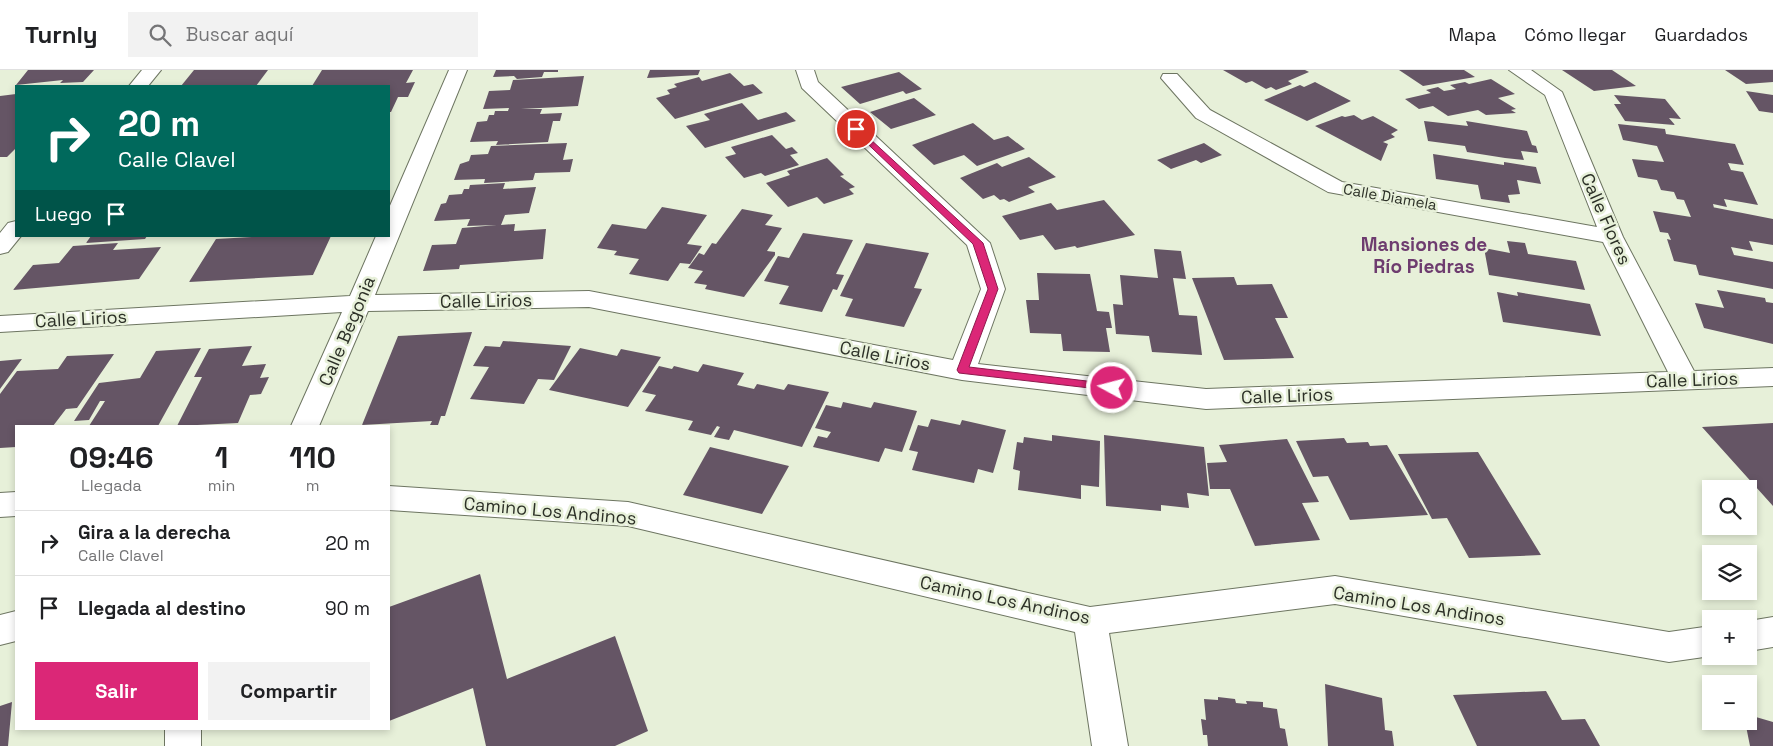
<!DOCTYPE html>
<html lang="es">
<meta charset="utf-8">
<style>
:root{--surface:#fff;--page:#f2f2f2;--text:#202124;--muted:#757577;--line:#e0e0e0;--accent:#db2777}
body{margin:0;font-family:"Space Grotesk",sans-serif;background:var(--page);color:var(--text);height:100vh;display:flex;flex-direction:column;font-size:19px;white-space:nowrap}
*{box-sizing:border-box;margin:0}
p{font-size:16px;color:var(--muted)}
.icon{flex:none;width:28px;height:28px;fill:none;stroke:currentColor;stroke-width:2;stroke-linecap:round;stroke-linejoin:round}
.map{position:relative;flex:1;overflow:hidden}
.details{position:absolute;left:15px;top:355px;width:375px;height:305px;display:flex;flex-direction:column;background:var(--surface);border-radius:0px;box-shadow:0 2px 8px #0003}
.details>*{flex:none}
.top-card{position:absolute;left:15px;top:15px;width:375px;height:152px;border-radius:0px;box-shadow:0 2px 8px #0003;background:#00695c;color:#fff;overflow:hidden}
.fabs{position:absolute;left:1702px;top:410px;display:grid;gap:10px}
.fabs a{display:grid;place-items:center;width:55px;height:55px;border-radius:0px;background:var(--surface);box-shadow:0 2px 8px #0003;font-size:25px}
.pin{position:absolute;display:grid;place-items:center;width:42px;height:42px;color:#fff;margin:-21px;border:2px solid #fff;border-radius:50%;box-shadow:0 1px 5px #0007}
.me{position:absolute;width:55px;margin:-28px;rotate:277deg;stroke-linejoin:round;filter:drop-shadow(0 0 4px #0008)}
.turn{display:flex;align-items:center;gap:18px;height:105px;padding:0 20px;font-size:22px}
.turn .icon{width:65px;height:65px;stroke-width:2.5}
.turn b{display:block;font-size:35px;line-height:42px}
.then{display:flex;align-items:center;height:48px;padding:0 20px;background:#0003;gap:10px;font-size:19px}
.eta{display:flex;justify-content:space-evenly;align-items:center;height:85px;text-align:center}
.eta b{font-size:30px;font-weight:700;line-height:35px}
.cta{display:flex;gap:10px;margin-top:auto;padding:10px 20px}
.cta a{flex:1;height:58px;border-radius:0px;background:var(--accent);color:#fff;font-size:20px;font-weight:700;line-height:58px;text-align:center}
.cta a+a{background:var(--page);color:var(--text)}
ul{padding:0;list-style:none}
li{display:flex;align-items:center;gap:15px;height:65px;padding:0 20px;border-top:1px solid var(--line)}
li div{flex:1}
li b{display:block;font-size:19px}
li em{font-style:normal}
header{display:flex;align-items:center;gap:30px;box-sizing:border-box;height:70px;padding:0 25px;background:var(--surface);border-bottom:1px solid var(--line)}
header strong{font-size:24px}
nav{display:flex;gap:28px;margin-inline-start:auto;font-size:18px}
.search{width:350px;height:45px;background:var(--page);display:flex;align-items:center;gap:12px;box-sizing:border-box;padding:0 18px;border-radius:0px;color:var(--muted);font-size:19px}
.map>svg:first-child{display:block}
</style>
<header>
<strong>Turnly</strong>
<div class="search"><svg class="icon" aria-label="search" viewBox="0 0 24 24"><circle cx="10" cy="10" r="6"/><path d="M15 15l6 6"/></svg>Buscar aquí</div>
<nav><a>Mapa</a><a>Cómo llegar</a><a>Guardados</a></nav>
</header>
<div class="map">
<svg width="1773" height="676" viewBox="0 0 1773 676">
<rect width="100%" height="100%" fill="#e7f0d9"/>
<path fill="#655565" d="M28,0H94L83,12L60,13L63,10L16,15Z
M194,0H268L256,16H181Z
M322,0H413L406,13L415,12L408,27H398L391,42H389V16H312Z
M496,0H558V2H544L542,7L517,9L514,6L493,7Z
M650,0H700L698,5L647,8Z
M1223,0H1305L1309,2L1288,11L1292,14L1276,20L1271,17L1266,19L1252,11L1246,13Z
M1399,0H1464L1475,7L1423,16Z
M1562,0H1612L1636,16L1594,21Z
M1725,0H1773V12L1746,14Z
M899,2L922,19L906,24L903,21L860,34L841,17Z
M730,3L744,16L753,14L763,23L675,49L656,28L670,24L667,20L677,17L674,14L699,7L702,11Z
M584,6L578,36L521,39H542L540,44L562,43L560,51H553L548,72L496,75L498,71L470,72L477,52L487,51L489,45H494L495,41H508L509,38L483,39L489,21L510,20L513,10Z
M1491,9L1515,24L1498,28L1516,39L1511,40L1516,43L1486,45L1478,40L1448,46L1433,36L1419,39L1405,29L1431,23L1426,20L1438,17L1444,21L1456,19L1450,15L1465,12L1469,14Z
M1315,12L1351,31L1307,51L1264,30L1300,15L1304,17Z
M1746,21L1773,25V43L1759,41Z
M16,24V78L7,87H0V26Z
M1614,25L1665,29L1681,49L1669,48L1675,55L1625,51L1614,34H1621Z
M914,28L936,45L891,59L870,42Z
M742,33L758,50L786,42L796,51L705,78L686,56L710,50L704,44Z
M1354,45L1362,50L1373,46L1398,60L1391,64L1395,67L1383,72L1388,74L1381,91L1315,56L1342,46L1345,47Z
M1424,51L1468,56L1466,51L1527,61L1532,75L1536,76L1538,83L1521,81L1524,90L1505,88L1467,82L1465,76L1428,71Z
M973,53L994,70L1008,66L1025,79L977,96L964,85L934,95L912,75Z
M1618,54L1665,59L1666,64L1735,74L1744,95L1728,93L1731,100L1743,102L1758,135L1724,129L1727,137L1713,134L1714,138L1712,137L1773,149V175L1749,171L1753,181L1731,177L1734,185L1773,192V219L1699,205L1696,195L1674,191L1667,169L1671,170L1668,163L1660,162L1653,141L1691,147L1684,130L1677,129L1674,122L1661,120L1657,110L1638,107L1632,89L1664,92L1657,76L1623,70Z
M772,65L786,79L792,77L798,83L790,85L799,95L765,106L761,103L744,108L725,87L736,84L731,77Z
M567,73L563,90L573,89L570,102L535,103L533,110L484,113L485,109L454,110L460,94L469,91L471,85L488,84L491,76Z
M1204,73L1222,85L1201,93L1196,90L1171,99L1157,90Z
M1433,84L1504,95V92L1536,97L1541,114L1517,110L1520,124L1508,125L1510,133L1481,129L1478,115L1436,109Z
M1029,87L1056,107L1028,117L1035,122L1009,132L1004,129L1000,130L994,125L983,129L960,108L997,93L1002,97Z
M827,88L844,105L840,106L855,117L849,119L854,124L824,134L817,127L788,137L766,113L790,105L787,101Z
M505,113L503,119L536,117L529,143L505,145L501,155L515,154L514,161L546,159L543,189L460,195L459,199L423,201L432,175L456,174L462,158L497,155L467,156L470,149L434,151L441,134L446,133L449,125L462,124L464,119H469L470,115Z
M1104,130L1135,165L1077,178L1075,176L1055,180L1043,165L1020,170L1002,146L1051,133L1057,140Z
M662,137L707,145L687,174L702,176L690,194L680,193L668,211L629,204L639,189L614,185L617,181L597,178L612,154L646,159Z
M742,139L773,145L765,155L782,158L767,181L775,182V185L744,227L705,219L707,215L694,213L703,201L688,198L699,183L704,185L712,173L716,174Z
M803,163L853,170L836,204L844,205L837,220L833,219L822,242L779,234L789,216L764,211L778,186L789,188Z
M91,166H147L145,169L86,173Z
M267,166H331L313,205L189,212L216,169Z
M1507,171L1525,173L1528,184L1576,191L1585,220L1489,205L1484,178L1510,183Z
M118,173L113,180L161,177L139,209L13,220L33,195L59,193L73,176Z
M866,173L929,183L914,218L922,219L904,257L845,246L853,229L840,226Z
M1154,179L1181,181L1186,209L1173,208L1179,245L1197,246L1202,285L1152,282L1149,266L1116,264L1113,234L1123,235L1120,205L1158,208Z
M1037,203L1090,204L1097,241L1109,242L1112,258H1106L1110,282L1063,281L1061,264L1030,263L1026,230H1039Z
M1234,207L1237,215L1272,214L1288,248H1275L1294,288L1224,290L1192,208Z
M1717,220L1765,228L1766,232L1773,233V274L1704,258L1695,233L1724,238Z
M1497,222L1518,226L1517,222L1590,234L1601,266L1503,252Z
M472,262L445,346H441L438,355H430L432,351L362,355L398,266Z
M503,271L571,276L554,310L538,309L524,334L470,329L489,297L473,296L485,276L500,277Z
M252,276L242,296L266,294L260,308L269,307L261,324L250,325L238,353L177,356L202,307H194L209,279Z
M201,278L158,356H89L105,331H100L89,350L74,351L99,313L140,308L156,281Z
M580,278L617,286L621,279L661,287L628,337L549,320Z
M114,284L77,338L66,339L53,356H16V377L0,378V324L17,301L58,299L67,286Z
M22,289L0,319V291Z
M703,294L744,303L737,315L754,319L757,314L784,320L788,314L829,322L802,377L734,360L729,370L714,367L720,357L717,356L711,365L688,360L693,351L645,341L656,325L642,322L659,296L672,299L674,296L698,302Z
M843,332L871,338L874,332L917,341L902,382L885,378L879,392L813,377L818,366L827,368L831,362L815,358L826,335L841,338Z
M931,349L960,355L962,350L1006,360L993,403L978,399L974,413L912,400L918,382L909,380L918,355L928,357Z
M1773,353V436L1702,357Z
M1052,365L1100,371L1099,417L1081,415V429L1018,420L1020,401L1013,399L1017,372L1023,373L1024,367L1052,371Z
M1104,365L1204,377L1209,426L1187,423L1189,438L1161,435V441L1106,436Z
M1344,368L1347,373L1368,372L1370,376L1387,375L1428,445L1350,450L1328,406L1313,407L1296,371Z
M1287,369L1319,432L1302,433L1320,470L1255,476L1230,419H1210L1207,393L1227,392L1219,375Z
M710,377L789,396L762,444L683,425Z
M1478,382L1541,485L1469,488L1447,448L1432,449L1398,384Z
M480,504L507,609L615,566L648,661L615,676H486L473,618L389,651V537Z
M1325,614L1382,628L1385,660L1392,661L1394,676H1328Z
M1546,621L1562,650L1585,649L1600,676H1477L1453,625Z
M1218,627L1235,629L1236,633L1247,634L1246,631L1263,632V637L1277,639L1280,658L1285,659L1288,676H1208L1207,665H1203L1201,649L1206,650L1204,629L1218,630Z
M12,632L8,676H0V636Z
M1749,645L1773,652V676H1750L1745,651H1749Z"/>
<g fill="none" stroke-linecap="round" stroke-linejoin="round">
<g stroke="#6d7561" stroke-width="2">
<path id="minor" d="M142,0H161L148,16H129Z
M449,0H467L375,225L589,221L953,290L981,219L967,175L802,18L796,0H814L818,12L990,173L1005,219L978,294L1206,319L1668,302L1603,172L1328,122L1196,48L1161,8L1163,4H1177L1210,40L1342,112L1597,157L1545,25L1509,0H1531L1562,22L1623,167L1694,301L1773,298V316L1206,339L962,310L589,237L368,241L319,356H291L342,242L0,262V246L350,226L376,166H389V138Z
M16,151V166H21L8,182L0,184V163L8,153Z
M389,416L628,432L1090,537L1335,506L1669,562L1711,556V586L1669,592L1335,534L1109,563L1128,676H1092L1075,562L628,456L389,440Z
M16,422V446L0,447V423Z
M16,541V571L0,575V545Z
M1773,547V577L1749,581V551Z
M165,659H201V676H165Z"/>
</g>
<use href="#minor" fill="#fff" fill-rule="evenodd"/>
</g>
<path fill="#db2777" stroke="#8e194d" d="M856,56L983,173L998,219L969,297L1112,314L1118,318L1116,321L959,303L957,300L988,219L973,174L853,60L852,59Z"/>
<g text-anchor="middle" stroke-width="5" stroke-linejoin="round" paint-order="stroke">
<g font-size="15" fill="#2c3027" stroke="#e7f0d9">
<text transform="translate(1390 127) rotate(10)" y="5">Calle Diamela</text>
</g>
<g font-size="18" fill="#2c3027" stroke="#e7f0d9">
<text transform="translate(1606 149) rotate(66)" y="6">Calle Flores</text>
<text transform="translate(486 231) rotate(-1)" y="6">Calle Lirios</text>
<text transform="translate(81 249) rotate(-3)" y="6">Calle Lirios</text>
<text transform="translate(347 261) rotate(-67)" y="6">Calle Begonia</text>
<text transform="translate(885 286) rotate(11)" y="6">Calle Lirios</text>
<text transform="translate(1692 310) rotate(-2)" y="6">Calle Lirios</text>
<text transform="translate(1287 326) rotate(-2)" y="6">Calle Lirios</text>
<text transform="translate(550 441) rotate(5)" y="6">Camino Los Andinos</text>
<text transform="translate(1005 530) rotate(12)" y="6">Camino Los Andinos</text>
<text transform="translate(1419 536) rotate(9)" y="6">Camino Los Andinos</text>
</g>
<g font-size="19" font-weight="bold" fill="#6e3c6f" stroke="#e7f0d9">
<text x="1424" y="181">Mansiones de<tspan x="1424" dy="22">Río Piedras</tspan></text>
</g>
</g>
</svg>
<div class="fabs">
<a><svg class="icon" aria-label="search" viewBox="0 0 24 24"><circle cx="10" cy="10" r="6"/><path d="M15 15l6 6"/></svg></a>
<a><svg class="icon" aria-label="layers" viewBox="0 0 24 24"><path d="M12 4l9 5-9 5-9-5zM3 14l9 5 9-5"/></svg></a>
<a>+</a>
<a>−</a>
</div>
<div class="pin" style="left:856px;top:59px;background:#d93025"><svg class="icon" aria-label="arrive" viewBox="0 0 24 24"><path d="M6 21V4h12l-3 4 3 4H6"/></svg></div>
<svg class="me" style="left:1112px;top:318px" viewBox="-20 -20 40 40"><circle r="17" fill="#db2777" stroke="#fff" stroke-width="3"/><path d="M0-11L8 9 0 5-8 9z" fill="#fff"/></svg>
<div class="top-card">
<div class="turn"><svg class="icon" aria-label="right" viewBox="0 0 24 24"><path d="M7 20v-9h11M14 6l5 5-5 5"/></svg><div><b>20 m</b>Calle Clavel</div></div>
<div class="then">Luego<svg class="icon" aria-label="arrive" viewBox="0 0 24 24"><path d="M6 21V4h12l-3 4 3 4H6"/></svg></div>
</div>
<section class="details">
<div class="eta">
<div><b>09:46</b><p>Llegada</p></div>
<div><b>1</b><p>min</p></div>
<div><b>110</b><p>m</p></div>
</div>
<ul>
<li><svg class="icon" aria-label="right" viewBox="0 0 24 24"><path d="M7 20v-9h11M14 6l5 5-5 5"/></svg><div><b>Gira a la derecha</b><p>Calle Clavel</p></div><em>20 m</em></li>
<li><svg class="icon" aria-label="arrive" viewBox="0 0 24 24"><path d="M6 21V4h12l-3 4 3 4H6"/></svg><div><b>Llegada al destino</b></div><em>90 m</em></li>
</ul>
<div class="cta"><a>Salir</a><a>Compartir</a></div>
</section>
</div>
